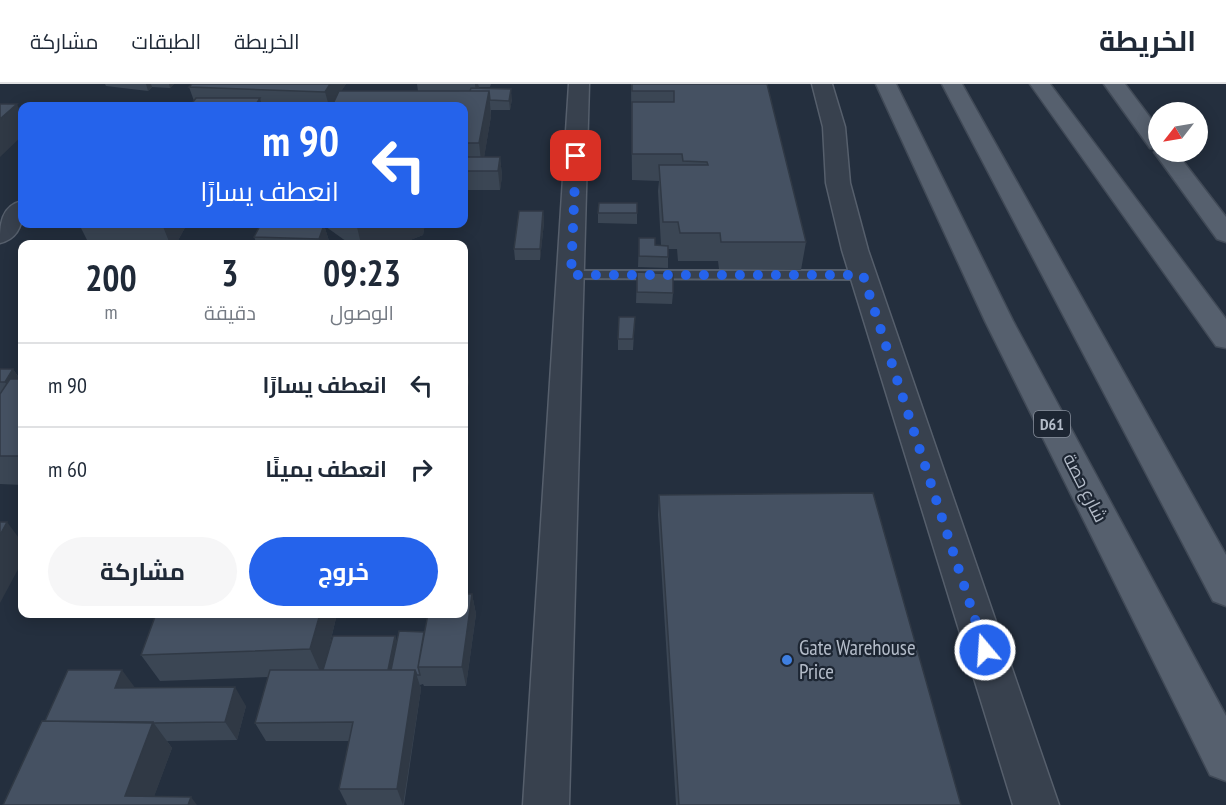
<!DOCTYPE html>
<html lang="ar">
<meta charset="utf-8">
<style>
:root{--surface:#fff;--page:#f6f6f7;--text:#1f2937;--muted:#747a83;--line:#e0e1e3;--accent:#2563eb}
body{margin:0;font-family:"PT Sans Narrow",Cairo,sans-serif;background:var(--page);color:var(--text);direction:rtl;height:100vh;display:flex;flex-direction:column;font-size:22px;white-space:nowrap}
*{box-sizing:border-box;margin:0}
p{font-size:20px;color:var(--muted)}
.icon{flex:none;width:33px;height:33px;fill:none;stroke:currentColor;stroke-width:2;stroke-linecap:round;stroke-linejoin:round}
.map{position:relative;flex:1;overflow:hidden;direction:ltr}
.drawer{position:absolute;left:18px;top:156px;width:450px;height:378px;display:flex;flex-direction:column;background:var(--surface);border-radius:12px;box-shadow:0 3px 15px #0003;direction:rtl}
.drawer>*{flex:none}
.banner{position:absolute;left:18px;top:18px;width:450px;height:126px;border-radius:12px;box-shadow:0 3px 15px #0003;direction:rtl;background:#2563eb;color:#fff;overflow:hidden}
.needle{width:39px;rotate:239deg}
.controls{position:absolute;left:1148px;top:18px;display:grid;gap:12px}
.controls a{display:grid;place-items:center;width:60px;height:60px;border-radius:50%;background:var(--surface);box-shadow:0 3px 15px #0003;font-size:30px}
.pin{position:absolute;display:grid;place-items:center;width:51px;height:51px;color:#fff;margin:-26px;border-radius:12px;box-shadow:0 3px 9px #0006}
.me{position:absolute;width:66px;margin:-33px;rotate:342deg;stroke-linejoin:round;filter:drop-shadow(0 0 4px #0008)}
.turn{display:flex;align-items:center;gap:21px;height:126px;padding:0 30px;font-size:27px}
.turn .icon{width:78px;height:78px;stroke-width:2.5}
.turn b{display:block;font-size:42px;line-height:51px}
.eta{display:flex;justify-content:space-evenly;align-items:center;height:102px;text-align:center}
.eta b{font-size:36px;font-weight:700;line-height:42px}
.cta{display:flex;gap:12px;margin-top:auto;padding:12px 30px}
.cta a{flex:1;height:69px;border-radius:36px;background:var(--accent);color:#fff;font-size:24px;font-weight:700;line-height:69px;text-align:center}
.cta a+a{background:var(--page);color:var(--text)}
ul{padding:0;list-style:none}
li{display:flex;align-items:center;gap:18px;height:84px;padding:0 30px;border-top:2px solid var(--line)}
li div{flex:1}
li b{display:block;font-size:22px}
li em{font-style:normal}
header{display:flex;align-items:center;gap:36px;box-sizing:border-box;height:84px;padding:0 30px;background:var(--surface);border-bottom:2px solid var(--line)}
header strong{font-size:28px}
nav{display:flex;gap:33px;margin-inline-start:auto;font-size:21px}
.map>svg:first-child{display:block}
</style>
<header>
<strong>الخريطة</strong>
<nav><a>الخريطة</a><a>الطبقات</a><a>مشاركة</a></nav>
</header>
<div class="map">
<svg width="1226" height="721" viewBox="0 0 1226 721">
<rect width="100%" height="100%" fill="#242f3e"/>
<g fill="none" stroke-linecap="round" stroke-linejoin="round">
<g stroke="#565f6c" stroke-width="4">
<path id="lane" d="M571,187H863L870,191L863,195L566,194L564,191Z"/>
</g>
<g stroke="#565f6c" stroke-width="3">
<path id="street" d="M569,0H589L569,721H523Z
M812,0H832L845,43L850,99L868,166L1059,721H1013L842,166L826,99L823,43Z
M22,117C24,135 21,154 0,159C0,140 1,122 22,117Z"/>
</g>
<g stroke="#414a57" stroke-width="3">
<path id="primary" d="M876,0H896L1013,237L1226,632V697L1210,691L985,237Z
M942,0H962L1226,471V522L1213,517Z
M1030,0H1050L1226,235V264L1216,262Z
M1104,0H1125L1158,44V68H1176L1226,133V158L1217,155L1154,68L1156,65L1150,64Z"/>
</g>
<use href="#lane" fill="#38414e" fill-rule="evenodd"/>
<use href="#street" fill="#38414e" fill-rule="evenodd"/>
<use href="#primary" fill="#56606e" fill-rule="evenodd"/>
</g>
<path fill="#3b4654" d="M105,0H174L170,4L152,3L148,7L106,2Z
M192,0H346L341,7H418L417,0H491L490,3H479L478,4L512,15L510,26H491V32L484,73H500L502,92L500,106H464V22L334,20L332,22H190L194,17L189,3Z
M631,0H767L806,158L801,186L719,185L718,177H678L677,165H668V184L638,183L639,154L655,161H661L658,107L659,97L632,96Z
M543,127L544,138L540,176H515L514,165Z
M598,129H637V140L598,139Z
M79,140H187L176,160H89Z
M322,140H425L423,151L400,160H350Z
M324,141L330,160H257L254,153Z
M637,188L673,209L672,220L636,219Z
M635,233L633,266H618V255Z
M0,285H13L20,295H22V401L0,400Z
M659,411L961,721H676L658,431Z
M472,510L476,530L466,602H424L423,600L420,601L421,605L404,721H347L339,705L349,657H266L255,639L268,593L160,597L141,571L156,530H334L336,534L325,581L395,552L397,558L424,548Z
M135,604L246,622L237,656L167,657L172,664L154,712L3,721L45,637Z"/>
<path fill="#303945" d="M146,0H151L152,3L148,7Z
M169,0H174L170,4Z
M330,0H346L332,22H329L325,8Z
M475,0H478L479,3L476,13Z
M511,5L512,15L510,26L509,17Z
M489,7L491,32L482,86L479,59Z
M260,14L262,22H255Z
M17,20L22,32V52L0,73V35Z
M500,73L502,92L500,106L498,87Z
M543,127L544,138L540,176V165Z
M162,140H187L176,160H170Z
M370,140H425L423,151L400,160H361L357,143Z
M324,141L330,160H321L319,155Z
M466,278L469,298L464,324V288Z
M13,285L20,296L12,309L5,298Z
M7,438L22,458V478L0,519V451Z
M472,510L476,530L466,602L462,583Z
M320,530H334L336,534L322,592L310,565Z
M395,552L398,563L392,591L387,590Z
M122,586L136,605L115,604Z
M415,586L421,605L403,721L397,705Z
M235,603L246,622L237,656L225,638Z
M153,638L172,664L151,721L125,712Z
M191,713L197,721H188Z"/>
<path fill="#455162" stroke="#303945" stroke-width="1.5" d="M192,0H330L325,8L189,3Z
M632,0H767L806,158H721L720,149H680L678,138H663L659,81H708L707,78L683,77L682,70H632V18H674V7H632Z
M471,4L511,5L509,17L490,16L489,7H470Z
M339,7H489L479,59H464V22H332Z
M196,14H260L255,22H190Z
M0,20H17L0,35Z
M464,73H500L498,87H464Z
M599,119H637V129H598Z
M519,127H543L540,165H514Z
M261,140H310L324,141L319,155L254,153Z
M352,140H370L357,143Z
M639,154H655V161L668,162V173L639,172Z
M637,188L673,190V209L637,208Z
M619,233H635L633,255H618Z
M464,277L466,278L464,288Z
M0,285H13L5,298H0Z
M10,295H22V372H0V310Z
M873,409L961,721H679L659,411Z
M0,438H7L0,451Z
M464,510H472L462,583H418L428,530H464Z
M156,530H320L310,565L141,571Z
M399,547L424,548L418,583L420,591H417L415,586H391Z
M333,552H395L388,586H323Z
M68,586H122L115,604L235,603L225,638L153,639L45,637Z
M270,586H415L397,705H339L353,638L255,639Z
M42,637L153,638L125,712L191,713L188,721H3Z"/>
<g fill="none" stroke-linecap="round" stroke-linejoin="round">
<path stroke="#2563eb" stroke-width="10" stroke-dasharray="0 18" d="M576,72L571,191H863L985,566"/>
</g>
<circle fill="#3f7fe0" stroke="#1d2633" stroke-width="2" cx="787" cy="576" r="6"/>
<g text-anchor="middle" stroke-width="4.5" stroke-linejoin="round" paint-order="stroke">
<rect fill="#1d2633" stroke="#878f9c" stroke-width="1.5" x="1034" y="327" width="36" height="26" rx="4.5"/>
<g font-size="16" font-weight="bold" fill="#b4bcc9">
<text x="1052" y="346">D61</text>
</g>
<g font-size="18" fill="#b4bcc9" stroke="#1d2633">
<text transform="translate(1085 404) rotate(63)" y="6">شارع حصة</text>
</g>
<g font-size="21" fill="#b4bcc9" stroke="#1d2633" text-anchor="start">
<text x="799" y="571">Gate Warehouse<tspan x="799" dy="24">Price</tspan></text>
</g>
</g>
</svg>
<div class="controls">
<a><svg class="needle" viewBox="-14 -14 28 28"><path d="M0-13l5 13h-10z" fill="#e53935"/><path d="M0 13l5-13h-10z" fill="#747a83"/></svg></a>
</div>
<div class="pin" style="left:576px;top:72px;background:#d93025"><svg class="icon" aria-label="arrive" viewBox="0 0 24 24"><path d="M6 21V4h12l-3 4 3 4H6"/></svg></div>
<svg class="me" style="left:985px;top:566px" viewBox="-20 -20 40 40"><circle r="17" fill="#2563eb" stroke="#fff" stroke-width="3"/><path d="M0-11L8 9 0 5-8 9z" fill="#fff"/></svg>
<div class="banner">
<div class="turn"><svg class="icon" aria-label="left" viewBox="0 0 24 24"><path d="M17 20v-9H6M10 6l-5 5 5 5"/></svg><div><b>90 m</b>انعطف يسارًا</div></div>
</div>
<section class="drawer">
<div class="eta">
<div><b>09:23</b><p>الوصول</p></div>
<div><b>3</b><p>دقيقة</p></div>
<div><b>200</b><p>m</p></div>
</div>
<ul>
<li><svg class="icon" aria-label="left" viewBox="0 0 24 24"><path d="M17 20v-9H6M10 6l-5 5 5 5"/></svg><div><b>انعطف يسارًا</b></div><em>90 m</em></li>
<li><svg class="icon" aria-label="right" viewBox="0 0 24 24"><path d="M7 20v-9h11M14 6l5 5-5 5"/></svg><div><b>انعطف يمينًا</b></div><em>60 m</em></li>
</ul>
<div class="cta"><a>خروج</a><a>مشاركة</a></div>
</section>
</div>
